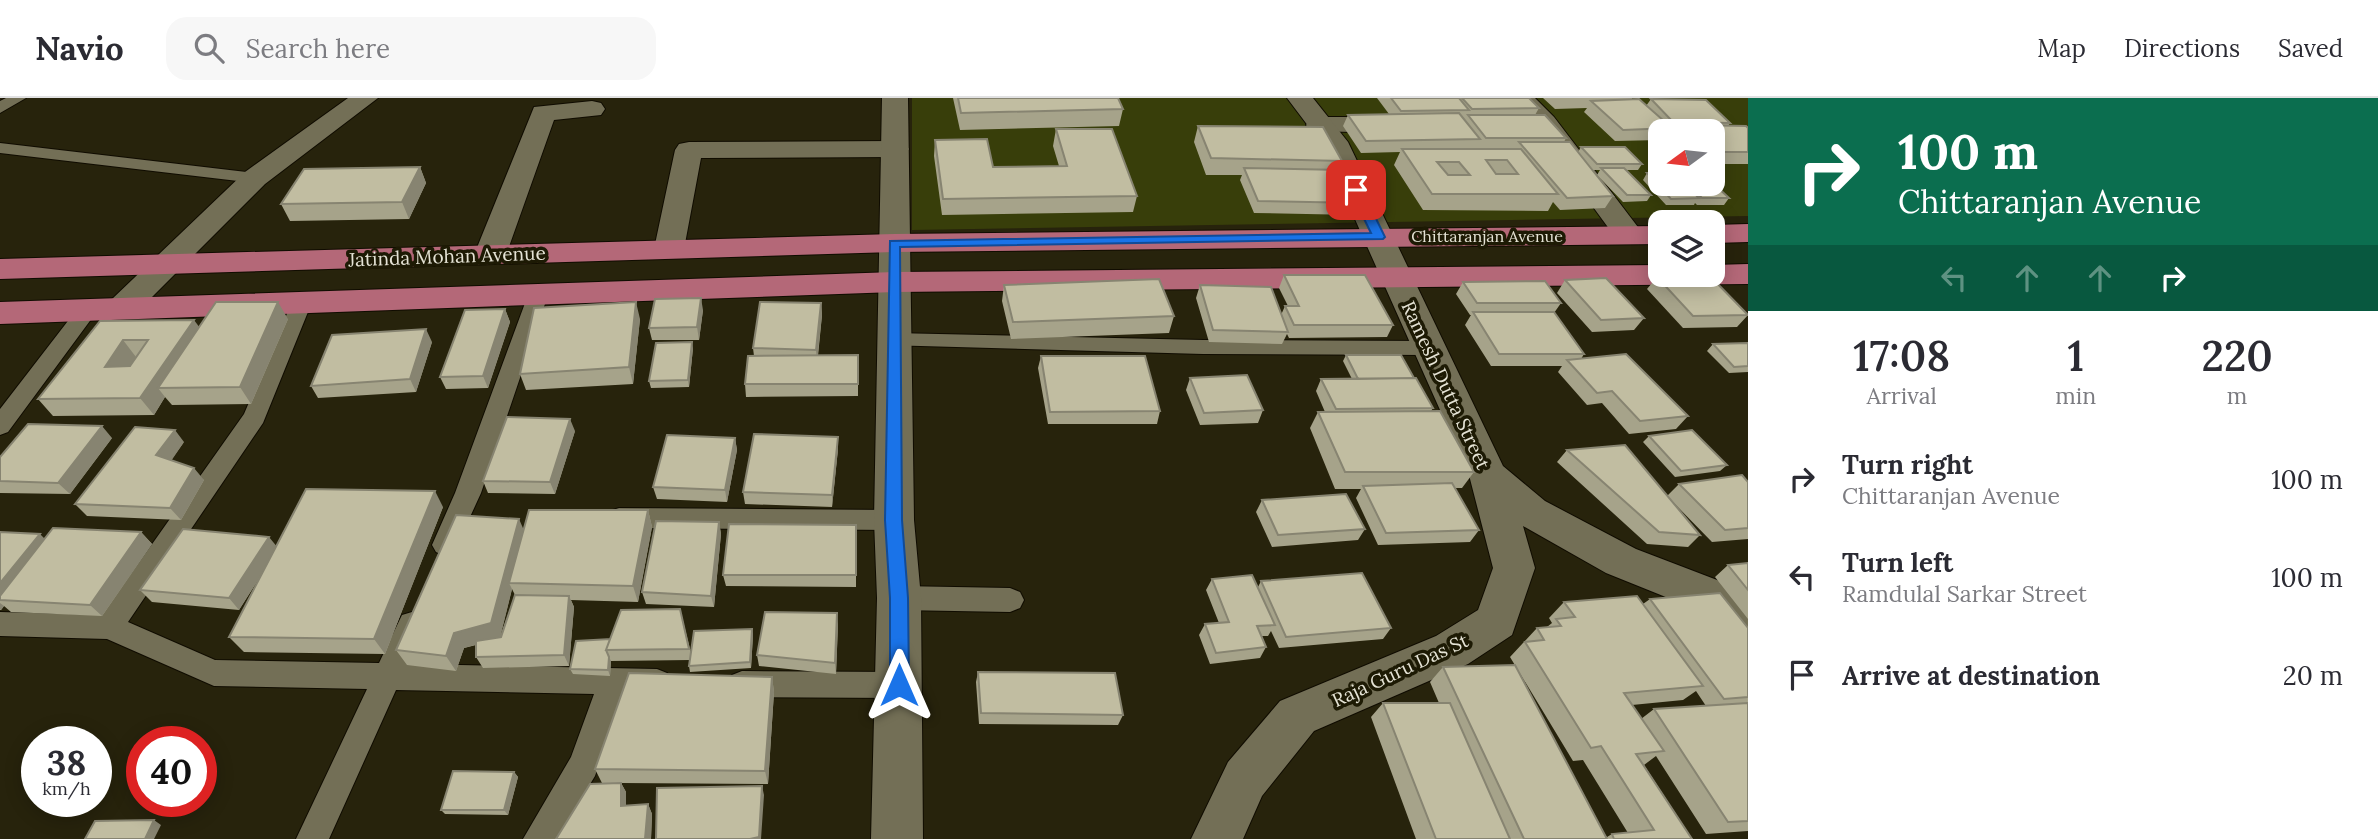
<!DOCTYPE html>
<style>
:root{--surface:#fff;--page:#f7f7f7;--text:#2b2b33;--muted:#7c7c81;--line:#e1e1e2}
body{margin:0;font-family:Lora,serif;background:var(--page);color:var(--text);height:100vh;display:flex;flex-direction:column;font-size:26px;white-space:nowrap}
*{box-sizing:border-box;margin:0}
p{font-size:23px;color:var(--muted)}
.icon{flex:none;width:38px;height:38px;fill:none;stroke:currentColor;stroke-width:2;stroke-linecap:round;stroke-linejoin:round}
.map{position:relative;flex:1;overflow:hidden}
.side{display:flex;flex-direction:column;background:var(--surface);width:630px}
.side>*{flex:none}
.top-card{background:#0b6e4f;color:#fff;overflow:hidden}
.needle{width:46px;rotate:255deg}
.fabs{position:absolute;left:1648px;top:21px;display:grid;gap:14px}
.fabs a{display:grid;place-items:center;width:77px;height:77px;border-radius:14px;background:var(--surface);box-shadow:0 4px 18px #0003;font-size:35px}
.speed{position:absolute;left:21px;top:628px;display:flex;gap:14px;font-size:35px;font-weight:700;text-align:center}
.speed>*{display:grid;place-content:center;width:91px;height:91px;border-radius:50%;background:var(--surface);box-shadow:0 4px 18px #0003;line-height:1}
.speed small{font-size:18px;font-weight:400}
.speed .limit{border:10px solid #d22;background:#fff;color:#111}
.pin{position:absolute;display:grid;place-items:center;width:60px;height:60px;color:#fff;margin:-30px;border-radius:14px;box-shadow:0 4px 10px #0006}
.me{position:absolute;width:77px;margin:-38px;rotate:0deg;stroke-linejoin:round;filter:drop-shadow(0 0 5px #0008)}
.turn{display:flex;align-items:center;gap:24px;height:147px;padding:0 35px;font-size:32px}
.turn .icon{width:91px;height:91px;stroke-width:2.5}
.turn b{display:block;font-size:49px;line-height:60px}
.lanes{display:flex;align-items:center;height:66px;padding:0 35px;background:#0003;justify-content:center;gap:35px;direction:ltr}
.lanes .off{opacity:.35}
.eta{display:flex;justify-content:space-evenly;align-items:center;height:119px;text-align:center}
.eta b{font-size:42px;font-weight:600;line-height:49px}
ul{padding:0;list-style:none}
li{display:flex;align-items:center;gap:21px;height:98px;padding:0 35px}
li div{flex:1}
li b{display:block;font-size:26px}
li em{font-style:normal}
header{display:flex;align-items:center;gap:42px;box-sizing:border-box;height:98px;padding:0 35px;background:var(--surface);border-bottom:2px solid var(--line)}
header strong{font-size:33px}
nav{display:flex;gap:38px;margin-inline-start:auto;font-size:24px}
.search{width:490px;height:63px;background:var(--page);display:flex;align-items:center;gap:18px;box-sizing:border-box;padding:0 24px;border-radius:21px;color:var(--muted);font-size:26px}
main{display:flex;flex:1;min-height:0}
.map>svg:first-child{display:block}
</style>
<header>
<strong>Navio</strong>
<div class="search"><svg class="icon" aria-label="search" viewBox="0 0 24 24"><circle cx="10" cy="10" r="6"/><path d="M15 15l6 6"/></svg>Search here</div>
<nav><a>Map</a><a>Directions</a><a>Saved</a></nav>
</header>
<main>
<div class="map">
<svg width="1748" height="741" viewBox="0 0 1748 741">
<rect width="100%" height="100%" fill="#27230c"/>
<path fill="#383e0a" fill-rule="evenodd" d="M912,0H1748V118L912,132ZM1661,33H1713V86H1661Z"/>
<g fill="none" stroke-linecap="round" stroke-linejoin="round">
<g stroke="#100c00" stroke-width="2">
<path id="lane" d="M6,0H26L0,15V3Z
M0,45L255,75L264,80L255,85L0,55Z
M538,190L545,192L548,197L481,395L454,454L445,458L436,454L432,447L455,395L528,197L531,192Z
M302,197L309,199L312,204L263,325L128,524L215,562L379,565L402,517L412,514L422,517L426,526L408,566L657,571L667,575L672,584L667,593L657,597L623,596L595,678L557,741H523L571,659L594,596L396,592L329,741H296L367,591L214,588L107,541L0,538V514L102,517L244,316L292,204L295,199Z
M88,204L95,206L98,211L95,216L8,334L0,337V311L81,206Z
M893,235L1203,242L1427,243L1435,245L1438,250L1435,255L1427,257L1203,256L885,247L882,242L885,237Z
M619,410L894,412L903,415L907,422L903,429L894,432L619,430L610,427L606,420L610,413Z
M899,488L1010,490L1020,494L1024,502L1020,510L1010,514L899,512L889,508L885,500L889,492Z
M742,573L899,574L909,578L914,587L909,596L899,600L742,599L732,595L727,586L732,577Z"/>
</g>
<g stroke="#100c00" stroke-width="2">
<path id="street" d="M348,0H378L265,86L134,217L122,221L110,217L106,210L110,203L245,74Z
M1507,0H1535L1554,19L1644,137L1640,143L1629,146L1618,143L1536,31Z
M592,3L601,5L605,11L601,17L554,22L506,157L501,164L490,166L479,164L474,157L534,9Z
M1319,19H1396L1405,21L1409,27L1405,33L1396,35L1310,33L1306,27L1310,21Z
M895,43L905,45L909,51L905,57L895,59L701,60L684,151L680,158L669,160L658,158L654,151L675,52L679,46L689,44Z"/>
</g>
<g stroke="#100c00" stroke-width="2">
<path id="secondary" d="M882,0H908L914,422L921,500L923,741H871L877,500L874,422Z
M1287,0H1313L1348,44L1503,368L1545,403L1636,451L1738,490L1748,505V561L1732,556L1708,516L1606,475L1523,428L1535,470L1512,537L1468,566L1314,633L1262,698L1243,741H1191L1228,664L1280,603L1436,538L1478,512L1493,470L1469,377L1321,45Z"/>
</g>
<g stroke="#100c00" stroke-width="2">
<path id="primary" d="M1748,126V144L1713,145V127Z
M1661,128V146L894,154L0,181V161L894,136Z
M1748,166V186L895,194L0,226V204L895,174L1661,167V177H1713V167Z"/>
</g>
<use href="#lane" fill="#736f56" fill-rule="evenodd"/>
<use href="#street" fill="#736f56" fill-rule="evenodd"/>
<use href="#secondary" fill="#736f56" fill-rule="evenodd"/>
<use href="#primary" fill="#b46878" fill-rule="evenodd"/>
</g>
<path fill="#a6a38a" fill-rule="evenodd" d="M953,0H1118L1123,11L1119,28L960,32Z
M1377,0H1529L1539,10L1535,17L1566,40L1564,44L1578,54L1581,49L1642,66L1638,72H1626L1651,97L1647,103L1623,104L1597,77L1600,72H1593L1588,67L1613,98L1605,110L1560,112L1553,104L1548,113L1423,112L1394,67L1400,54L1361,55L1343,28L1348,17L1389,16Z
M1543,0H1632V2L1646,8L1651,1L1730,25L1728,28L1748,30V66H1721L1722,67L1717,73H1713V33H1661V42L1615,43L1584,14L1587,10L1555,11Z
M1198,28L1342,63L1338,72L1361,105L1355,117L1254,115L1240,82L1242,77H1206L1194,44Z
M1056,31L1137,98L1133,114L942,117L934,58L935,42L993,69L1059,68L1053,48Z
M420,69L426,85L409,121L290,123L281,106Z
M1647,75L1661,86H1713L1729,100L1724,107H1697L1695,105L1694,107H1666L1643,82Z
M1284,177L1393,227L1387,239L1289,240L1287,236L1282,246L1209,244L1196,200L1200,187L1281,217L1285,208H1288L1279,190Z
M1657,179L1748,217L1737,229L1683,230L1647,191Z
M1565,182L1644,220L1634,232L1592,234L1557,195Z
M1463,184L1561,205L1554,215L1584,256L1581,261L1688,318L1676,331L1629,336L1602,305L1587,307L1558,274L1562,268H1491L1465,227L1471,217H1470L1456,196Z
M1004,187L1174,218L1169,235L1011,241L1002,203Z
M821,205L822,217L818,258L858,257V298L746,299L745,286L754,258L753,250Z
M505,211L510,224L488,290L446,291L440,279Z
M703,212L699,242H652L649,230Z
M288,221L251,306L172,307L165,299L154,317L53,318L38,301L100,223L199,229Z
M640,221L633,286L526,292L520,276Z
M432,244L416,294L318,300L311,288Z
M1748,245V274L1729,275L1707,253L1713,246Z
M693,250L689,289L651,290L649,283Z
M1346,257L1414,280L1433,310L1431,313L1474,374L1462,390H1455L1479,432L1470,444L1378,447L1356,400L1361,391H1335L1310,330L1318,314H1325L1316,293L1321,281H1352L1343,263Z
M1041,258L1160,313L1157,326H1048L1038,270Z
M1190,280L1263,312L1258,325L1200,327L1186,292Z
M575,333L555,396L488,395L483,383Z
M1649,338L1727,367L1720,373L1675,379L1643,344Z
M838,339V351L832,409L745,406L743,394Z
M112,340L70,396L0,395V359Z
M735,340L737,352L727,404L657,401L653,389Z
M184,344L171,362L204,382L181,422L87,418L75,406Z
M1567,352L1700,437L1688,449L1647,446L1557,364Z
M1748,384V441L1712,444L1667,398L1679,386Z
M1262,402L1365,431L1358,442L1272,449L1256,414Z
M443,409L385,556L244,554L229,539L260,479L239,512L152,504L140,492L276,448Z
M648,412L652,429L638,504L571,502L574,509L569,568L483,570L476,559V547L464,550L456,573L407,567L396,552L524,432ZM512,491L515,497L500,539Z
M719,424L721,436L714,509L646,506L642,494Z
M856,427V489L726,488L723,477Z
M0,434L45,441L141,434L152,446L102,518L11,514L4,508L1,512H0Z
M1748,465V521L1715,479L1728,467Z
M1212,481L1258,489L1261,483L1391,530L1383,541L1279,550L1271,533L1268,538H1262L1266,549L1260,560L1210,566L1199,537L1205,526L1219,525L1206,492Z
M1650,501L1748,530V733L1706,736L1656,658L1644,667L1692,741H1416L1371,619L1383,605H1439L1430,584L1443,569L1607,739L1612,736L1628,735L1583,662L1573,663L1510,559L1537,530L1547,529L1552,525L1549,520L1564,504L1643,506ZM1696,593L1706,608L1654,611L1641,621L1632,607L1683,602Z
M680,511L691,555L752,531L753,537L751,570L690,574L689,568L690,562L611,563L610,578L573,576L570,571L610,541Z
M838,526L836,576L759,568L757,557Z
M978,574L1123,617L1118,627L979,626L976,584Z
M772,579L774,594L768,686L621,685L626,694V708L648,706L652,716L651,741H556L621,685H602L595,671Z
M514,674L518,679L508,717L445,716L441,712Z"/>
<path fill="#878471" d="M420,69L426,85L409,121L402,104Z
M701,200L703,212L699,242L697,229Z
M278,204L288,221L251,306L240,289Z
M636,204L640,221L633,286L629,269Z
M821,205L822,217L817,264L816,252Z
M505,211L510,224L488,290L483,278Z
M194,222L206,238L158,290L165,299L154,317L140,300Z
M426,231L432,244L416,294L410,281Z
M123,242L136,259L119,286L105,269Z
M692,244L693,250L689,289L688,282Z
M570,321L575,333L555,396L550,384Z
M102,328L112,340L70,396L58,385Z
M175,332L184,344L167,369L156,357Z
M838,339V351L832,409V397Z
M735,340L737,352L727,404L725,392Z
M194,370L204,382L181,422L170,410Z
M435,393L443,409L385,556L374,541Z
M648,412L652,429L638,504L633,488Z
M519,421L526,437L509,485L512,491L500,540L464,550L456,573L446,558L454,535Z
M719,424L721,436L714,509L711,498Z
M141,434L152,446L102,518L90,507Z
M40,436L52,448L0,503V485Z
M269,439L278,450L239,512L229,500Z
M569,498L574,509L569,568L564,557Z
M0,505L4,508L1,512L0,511Z
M837,515L838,526L836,576L835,565Z
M752,531L753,537L751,570L750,564Z
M609,559L611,563L610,578L608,572Z
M772,579L774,594L768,686L765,673Z
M514,674L518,679L508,717L504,712Z
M621,685L626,694V717L621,708Z
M762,688L764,697L761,741H750Z
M648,706L652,716L651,741H645Z
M154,722L161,727L154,741H145Z"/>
<path fill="#c1bda1" stroke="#878471" stroke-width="2" fill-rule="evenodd" d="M958,0H1118L1123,11L961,15Z
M1391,0H1459L1469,12L1401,13Z
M1462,0H1529L1539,10L1472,11Z
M1639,1L1672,30L1623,32L1591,3Z
M1651,1L1706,2L1730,25L1673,24Z
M1459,15L1480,41L1366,43L1348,17Z
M1468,17H1545L1566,40H1486Z
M1695,27L1746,28L1748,30V54H1721L1713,46V33H1701Z
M1198,28L1323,29L1342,63L1211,60Z
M1056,31H1112L1137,98L943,101L935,42L987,41L993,69L1067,68Z
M1519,44H1570L1613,98L1567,100Z
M1581,49H1625L1642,66H1597Z
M1402,51H1521L1558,96H1432ZM1486,62H1507L1518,76H1496ZM1437,64H1459L1470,77H1448Z
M1713,58L1722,67H1713Z
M420,69L402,104L281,106L304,71Z
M1244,70L1343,72L1361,105L1258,103Z
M1601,70H1624L1651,97H1627Z
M1647,75H1661V86H1684L1699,100L1671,101Z
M1713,85L1729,100H1702L1687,86Z
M1284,177H1365L1393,227H1294L1285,208H1299Z
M1709,177L1748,217L1693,218L1657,179Z
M1606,180L1644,220L1601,222L1565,182Z
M1159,181L1174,218L1013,224L1004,187Z
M1545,183L1561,205H1477L1463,184Z
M1200,187L1271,189L1288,234L1213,232Z
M701,200L697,229L649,230L655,201Z
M216,204H278L240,289L158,290Z
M636,204L629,269L520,276L534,210Z
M760,204L821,205L816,252L753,250Z
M505,211L483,278L440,279L465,212Z
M1473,214H1554L1584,256H1499Z
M194,222L140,300L38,301L100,223ZM123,242H148L130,268L105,269Z
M426,231L410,281L311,288L332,237Z
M692,244L688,282L649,283L656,245Z
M1748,245V268L1734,269L1713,246Z
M1626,256L1688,318L1640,323L1612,293L1597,295L1567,262Z
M858,257V286H745L748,258Z
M1346,257H1401L1414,280L1358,281Z
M1041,258H1145L1160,313L1050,314Z
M1247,277L1263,312L1204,315L1190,280Z
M1416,280L1433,310L1336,311L1321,281Z
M1440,313L1474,374H1345L1318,314Z
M507,319L570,321L550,384L483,383Z
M28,326L102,328L58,385L0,383V359Z
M135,329L175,332L156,357L194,370L170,410L75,406Z
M1692,332L1727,367L1681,373L1649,338Z
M754,336L838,339L832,397L743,394Z
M667,337L735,340L725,392L653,389Z
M1625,347L1700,437L1659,434L1567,352Z
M1742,377L1748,384V430L1725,432L1679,386Z
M1452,385L1479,432L1386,435L1363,388Z
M306,391L435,393L374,541L229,539Z
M1346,396L1365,431L1278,437L1262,402Z
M529,412H648L633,488L509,485Z
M456,417L519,421L491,525L454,535L446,558L396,552Z
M656,423L719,424L711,498L642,494Z
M729,426L856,427V477H723Z
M53,430L141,434L90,507L0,502V498Z
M183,431L269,439L229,500L140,492Z
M0,434L40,436L0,485Z
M1748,465V492L1728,467Z
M1362,475L1391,530L1286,539L1261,483Z
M1252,477L1275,527L1257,528L1266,549L1216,555L1205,526L1229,524L1212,481Z
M1720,495L1748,530V599L1724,601L1650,501Z
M515,497L569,498L564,557L476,559V543L501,539Z
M1637,498L1703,588L1624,595L1664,653L1636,656L1692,741H1614L1612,736L1654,732L1601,648L1591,650L1525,544L1544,542L1537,530L1561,528L1556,521L1575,519L1564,504Z
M680,511L689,551L606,552L621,512Z
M765,514L837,515L835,565L757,557Z
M752,531L750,564L689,568L694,533Z
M610,541L606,552L609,559L608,572L570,571L576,543Z
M1515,567L1607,741H1524L1443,569Z
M978,574L1115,575L1123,617L981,615Z
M629,575L772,579L765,673L595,671Z
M1383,605H1450L1510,741H1436Z
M1748,605V723L1728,724L1654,611Z
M453,673L514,674L504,712H441Z
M621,685V708L648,706L645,741H556L590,686Z
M762,688L759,739L750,741H656L657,690Z
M154,722L145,741H85L95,723Z"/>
<path fill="#1a73e8" stroke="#114b97" stroke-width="2" d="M1356,88L1362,92L1385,139L1383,141L900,149L902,422L908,500L909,587L906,593L899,596L892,593L890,587V500L885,422L890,143L1371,135L1350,92Z"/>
<g text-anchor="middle" stroke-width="7" stroke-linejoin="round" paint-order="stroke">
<g font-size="16" fill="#e5e3d5" stroke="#1d1a04">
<text x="1487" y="144">Chittaranjan Avenue</text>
</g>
<g font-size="19" fill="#e5e3d5" stroke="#1d1a04">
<text transform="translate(447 158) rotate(-2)" y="7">Jatinda Mohan Avenue</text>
<text transform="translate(1446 287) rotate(65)" y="7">Ramesh Dutta Street</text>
<text transform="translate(1400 572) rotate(-25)" y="7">Raja Guru Das St</text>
</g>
</g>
</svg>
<div class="fabs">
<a><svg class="needle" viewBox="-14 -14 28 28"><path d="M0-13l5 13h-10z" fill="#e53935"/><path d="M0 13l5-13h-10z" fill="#7c7c81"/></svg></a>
<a><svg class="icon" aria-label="layers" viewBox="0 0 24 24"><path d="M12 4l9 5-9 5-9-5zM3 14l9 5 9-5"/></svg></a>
</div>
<div class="speed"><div>38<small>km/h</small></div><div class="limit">40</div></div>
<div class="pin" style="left:1356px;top:92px;background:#d93025"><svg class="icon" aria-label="arrive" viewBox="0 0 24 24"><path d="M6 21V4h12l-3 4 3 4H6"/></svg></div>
<svg class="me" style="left:899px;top:587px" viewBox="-20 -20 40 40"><path d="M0-17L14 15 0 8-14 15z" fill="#1a73e8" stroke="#fff" stroke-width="4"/></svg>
</div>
<section class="side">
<div class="top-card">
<div class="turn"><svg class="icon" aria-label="right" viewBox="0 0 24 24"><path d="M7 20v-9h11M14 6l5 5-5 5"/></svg><div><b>100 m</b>Chittaranjan Avenue</div></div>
<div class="lanes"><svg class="icon off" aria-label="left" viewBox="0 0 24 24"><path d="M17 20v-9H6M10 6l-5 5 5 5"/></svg><svg class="icon off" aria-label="ahead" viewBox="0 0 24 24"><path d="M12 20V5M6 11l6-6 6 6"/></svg><svg class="icon off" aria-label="ahead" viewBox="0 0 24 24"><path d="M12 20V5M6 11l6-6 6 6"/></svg><svg class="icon" aria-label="right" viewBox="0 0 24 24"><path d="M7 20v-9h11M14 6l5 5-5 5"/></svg></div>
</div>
<div class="eta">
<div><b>17:08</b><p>Arrival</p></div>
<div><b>1</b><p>min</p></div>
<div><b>220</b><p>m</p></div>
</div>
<ul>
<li><svg class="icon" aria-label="right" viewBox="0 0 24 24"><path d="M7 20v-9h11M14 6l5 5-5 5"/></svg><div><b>Turn right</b><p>Chittaranjan Avenue</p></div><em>100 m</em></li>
<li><svg class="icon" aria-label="left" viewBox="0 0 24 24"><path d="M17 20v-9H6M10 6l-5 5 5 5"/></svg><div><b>Turn left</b><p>Ramdulal Sarkar Street</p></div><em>100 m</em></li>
<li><svg class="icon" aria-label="arrive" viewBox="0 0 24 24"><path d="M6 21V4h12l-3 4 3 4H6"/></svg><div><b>Arrive at destination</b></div><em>20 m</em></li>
</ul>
</section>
</main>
